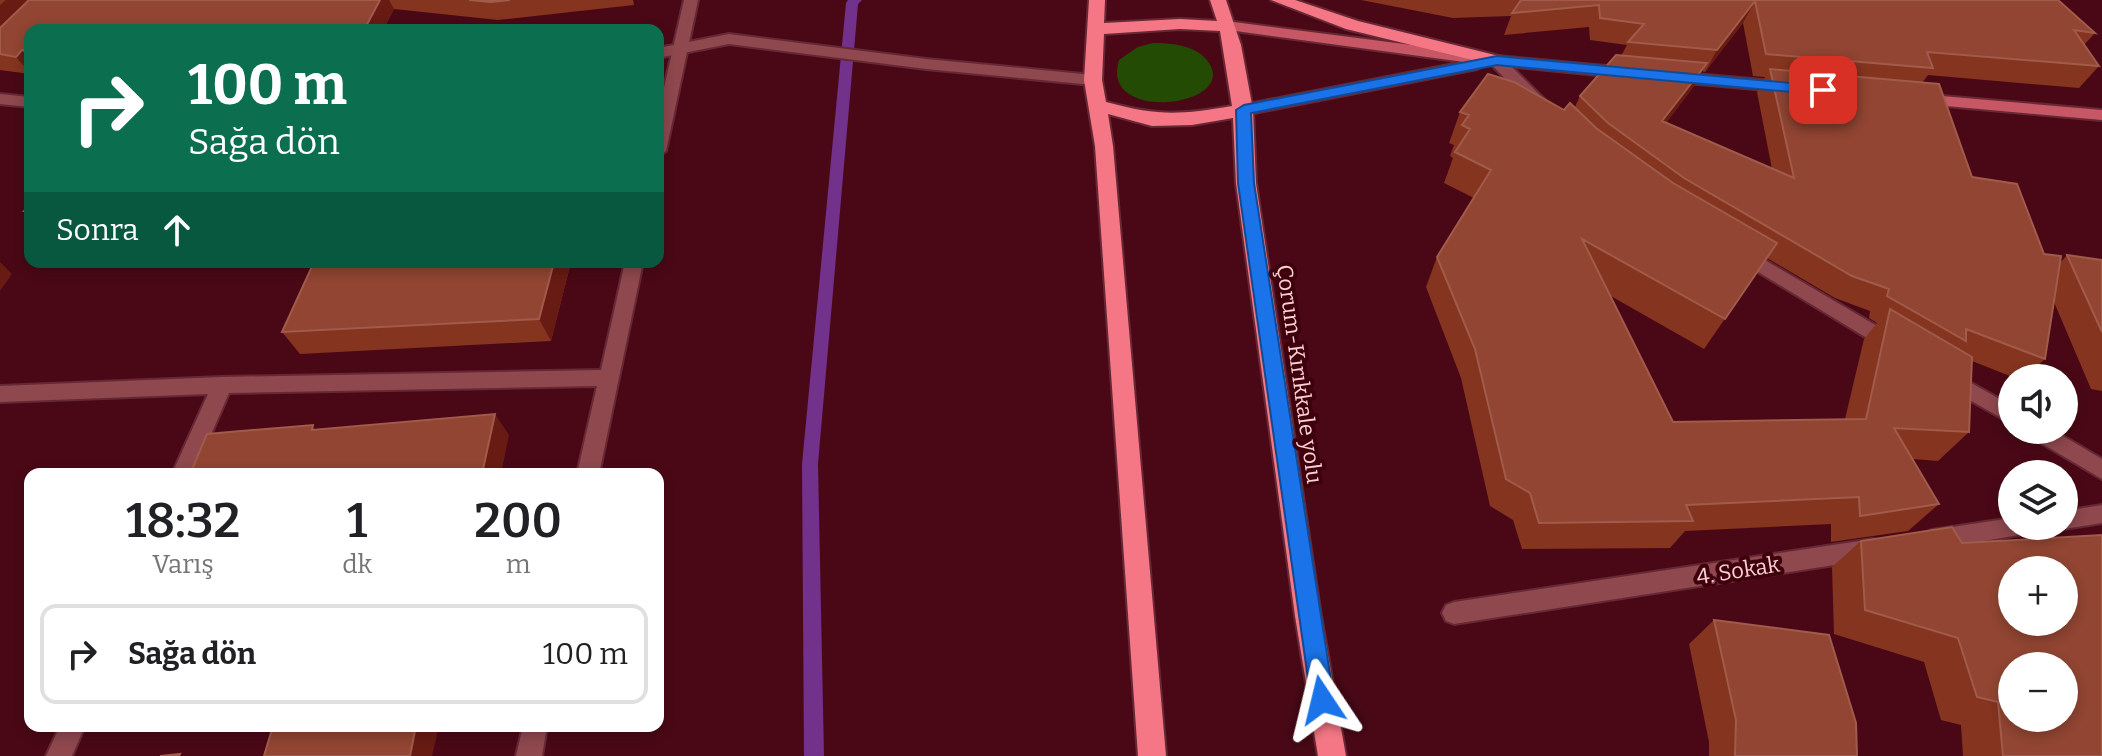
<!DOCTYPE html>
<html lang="tr">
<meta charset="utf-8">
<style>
:root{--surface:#fff;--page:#f6f6f6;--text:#202124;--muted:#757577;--line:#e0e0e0}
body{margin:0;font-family:Bitter,serif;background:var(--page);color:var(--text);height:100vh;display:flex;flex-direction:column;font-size:30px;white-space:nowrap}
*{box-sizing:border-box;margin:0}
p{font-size:26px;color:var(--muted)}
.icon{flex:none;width:44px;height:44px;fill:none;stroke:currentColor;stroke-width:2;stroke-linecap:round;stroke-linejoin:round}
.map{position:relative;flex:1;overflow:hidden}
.sheet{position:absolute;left:24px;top:468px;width:640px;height:264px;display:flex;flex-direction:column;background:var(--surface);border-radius:16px;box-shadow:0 4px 12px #0003}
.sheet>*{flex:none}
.banner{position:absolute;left:24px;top:24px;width:640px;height:244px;border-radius:16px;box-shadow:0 4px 12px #0003;background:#0b6e4f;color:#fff;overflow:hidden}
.buttons{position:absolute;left:1998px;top:364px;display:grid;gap:16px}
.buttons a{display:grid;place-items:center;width:80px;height:80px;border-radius:50%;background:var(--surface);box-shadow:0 4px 12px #0003;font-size:40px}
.pin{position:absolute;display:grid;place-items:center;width:68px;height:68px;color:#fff;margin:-34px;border-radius:16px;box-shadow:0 4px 12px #0006}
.me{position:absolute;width:88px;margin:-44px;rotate:350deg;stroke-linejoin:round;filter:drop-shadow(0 0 6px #0008)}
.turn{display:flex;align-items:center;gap:28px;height:168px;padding:0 32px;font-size:36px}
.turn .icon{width:104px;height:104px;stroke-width:2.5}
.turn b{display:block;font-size:56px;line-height:68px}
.then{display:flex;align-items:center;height:76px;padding:0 32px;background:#0003;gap:16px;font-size:30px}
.eta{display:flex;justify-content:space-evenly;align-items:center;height:136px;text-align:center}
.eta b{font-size:48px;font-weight:600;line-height:56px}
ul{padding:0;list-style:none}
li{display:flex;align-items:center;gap:24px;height:100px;margin:0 16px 12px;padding:0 16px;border:4px solid var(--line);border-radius:16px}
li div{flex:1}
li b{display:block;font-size:30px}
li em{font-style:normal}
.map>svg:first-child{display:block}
</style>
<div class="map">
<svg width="2102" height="756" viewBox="0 0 2102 756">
<rect width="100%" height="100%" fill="#4a0816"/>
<path fill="#234b03" d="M1153,43C1171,43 1193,45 1206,59C1246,106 1098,126 1119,60L1138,47Z"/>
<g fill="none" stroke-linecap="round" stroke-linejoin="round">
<path fill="#72318b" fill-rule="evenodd" d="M848,0H862L858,4L818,464L824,756H804L802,464L846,3Z"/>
<g stroke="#662834" stroke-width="4">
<path id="minor" d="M684,0H698L666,151L658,157V114Z
M625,262H643L599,474H577L597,386L229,393L194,474H172L208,394L0,402V386L222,377L601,370Z
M2102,505V523L2064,529L2056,526H2064V511Z
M2012,518V526H2033L2030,533L1932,550L1924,547L1921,540L1924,533L1932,530Z
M1873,539L1881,542L1884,549L1881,556L1873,559L1454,624L1446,621L1442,613L1446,605L1454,602Z
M60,726H85L72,756H46Z
M523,726H547L542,756H516Z"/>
</g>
<g stroke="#662834" stroke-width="4">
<path id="tertiary" d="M729,34L926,59L1093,75L1101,80L1093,85L926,69L729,44L658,58V48Z
M1497,56L1503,58L1548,103V111H1536L1491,64L1489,61Z
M0,94L30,97V107L0,104Z
M1741,246L1899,339L1902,344L1899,349H1885L1735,258L1732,253L1735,248Z
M1950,371L2012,406V424L1943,385L1940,379L1943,373Z
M2026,430H2053L2102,459V479L2029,436Z"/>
</g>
<g stroke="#662834" stroke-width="4">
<path id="secondary" d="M1226,21L1497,56L1628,68L1636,73L1628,78L1485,64L1477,69L1244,115L1238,114V106L1464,62L1221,29L1218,26Z
M1672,72L1787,82L1795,87L1787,92L1666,81L1664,77Z
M1919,94L2102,110V120L1913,103L1911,99Z"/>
</g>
<g stroke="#662834" stroke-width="4">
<path id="trunk" d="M1089,0H1105L1104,23L1180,19L1217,21L1210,0H1226L1241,45L1253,110L1256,183L1321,616L1346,756H1318L1295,616L1236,183L1233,118L1192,125L1152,126L1108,114L1113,146L1166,756H1138L1095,146L1084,80ZM1180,29L1220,31L1232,106C1179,115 1158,116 1106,102L1102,80L1104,34Z
M1271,0H1295L1358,21L1503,57L1506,61L1497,66L1346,29Z"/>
</g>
<use href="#minor" fill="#8e484e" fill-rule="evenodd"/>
<use href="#tertiary" fill="#8e484e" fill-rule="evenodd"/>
<use href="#secondary" fill="#c75764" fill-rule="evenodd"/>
<use href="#trunk" fill="#f57785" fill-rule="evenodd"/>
</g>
<path fill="#84341f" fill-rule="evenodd" d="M0,0H633L634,5L498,20L394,9L383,30H30V74L0,70Z
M1361,0H2058L2095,33L2084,45L2099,66L2079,88L1928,75L1922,83L1972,177L2044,254L2060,263L2067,255L2102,260V391L2091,389L2054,302L2045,359L2024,378H2015L1972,361L1969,432L1938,461L1913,459L1939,504L1908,531L1831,542V524L1685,531L1670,548L1522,549L1513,520L1490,506L1461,378L1426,287L1437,257L1474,198L1444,183L1453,158L1450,156L1454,145L1449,143L1460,112L1564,110L1575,107L1580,96L1621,56L1627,45L1590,40L1589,27L1504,35L1511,16L1453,18ZM1743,23L1753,76L1765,77L1757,92L1772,169L1666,123L1694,86L1702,71L1705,72ZM1767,258L1835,298L1870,311L1869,318L1877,323L1864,339L1845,419L1673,422L1609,295L1704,349Z
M571,262L551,341L300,354L282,332Z
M1861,541L1962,543L2102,756H1963L1961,725L1941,720L1924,662L1834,634L1832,567Z
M1714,620L1857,756H1709V742L1689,644Z"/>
<path fill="#671b13" d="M6,0H40L0,36V5Z
M380,0H389L394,9L383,30H364Z
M1755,1L1743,23L1705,72L1717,50Z
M22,50L30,59V73L16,57Z
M1707,63L1694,86L1650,144L1662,121Z
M0,262L12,274L0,291Z
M554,262H571L551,341L539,319Z
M495,414L509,435L501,474H482Z
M416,726H439L432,756H410Z"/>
<path fill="#914532" stroke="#a15b4b" stroke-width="2" fill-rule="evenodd" d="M29,0H380L364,30H30V51L22,50L16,57L0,54V28Z
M469,0H510L491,2Z
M1521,0H2058L2095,33L2074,30L2099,66L1927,52L1933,68L1766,54L1755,1L1717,50L1628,42L1644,24L1600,18L1599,5L1512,13Z
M1616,55L1707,63L1662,121L1794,178L1770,69L1939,84L1972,177L2017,184L2044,254L2061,256L2045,359L1966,329V341L1887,296L1889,289L1852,276L1684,178L1608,123L1580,96Z
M1488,74L1514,82L1564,110L1570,103L1596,128L1673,183L1777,243L1725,319L1582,239L1673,422L1866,419L1890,309L1972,357L1969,432L1894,428L1939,504L1860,516L1859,497L1686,505L1693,521L1539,523L1530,493L1506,479L1475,349L1437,257L1491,170L1455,152L1470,129L1462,125L1469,115L1460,112Z
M30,203V211H24Z
M2067,255L2102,260V332Z
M314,262H554L539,319L282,332Z
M495,414L482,474H190L207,434L313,425L312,430Z
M1952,527L1962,543L2102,535V756H2003L1998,702L1977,697L1958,638L1865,610L1861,541ZM2012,570H2064V622H2012ZM2012,666H2064V718H2012Z
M1714,620L1829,635L1856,723L1857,756H1735L1736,720Z
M273,726H416L410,756H264Z
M180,754L179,756H160Z"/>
<path fill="#1a73e8" stroke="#114b97" stroke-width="2" d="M1497,56L1823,86L1830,90L1823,95L1497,65L1251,113L1254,183L1334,700L1330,708L1322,711L1315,708L1311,700L1238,183L1236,110L1244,105Z"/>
<g text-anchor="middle" stroke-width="8" stroke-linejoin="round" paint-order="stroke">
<g font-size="22" fill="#fbd1d2" stroke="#3f000d">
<text transform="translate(1300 374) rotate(82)" y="8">Çorum-Kırıkkale yolu</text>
<text transform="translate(1738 570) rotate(-9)" y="8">4. Sokak</text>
</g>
</g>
</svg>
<div class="buttons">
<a><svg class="icon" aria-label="sound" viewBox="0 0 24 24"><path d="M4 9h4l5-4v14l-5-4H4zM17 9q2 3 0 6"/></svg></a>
<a><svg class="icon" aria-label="layers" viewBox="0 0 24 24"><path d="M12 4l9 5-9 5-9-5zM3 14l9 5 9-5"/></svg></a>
<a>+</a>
<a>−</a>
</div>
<div class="pin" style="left:1823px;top:90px;background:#d93025"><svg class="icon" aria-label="arrive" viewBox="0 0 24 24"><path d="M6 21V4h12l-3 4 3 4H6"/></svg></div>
<svg class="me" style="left:1322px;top:700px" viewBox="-20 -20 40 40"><path d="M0-17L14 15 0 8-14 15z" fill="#1a73e8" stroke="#fff" stroke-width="4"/></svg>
<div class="banner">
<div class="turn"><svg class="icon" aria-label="right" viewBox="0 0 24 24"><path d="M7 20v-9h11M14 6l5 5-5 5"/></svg><div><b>100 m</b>Sağa dön</div></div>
<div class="then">Sonra<svg class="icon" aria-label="ahead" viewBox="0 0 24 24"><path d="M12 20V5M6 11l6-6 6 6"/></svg></div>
</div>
<section class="sheet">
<div class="eta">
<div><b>18:32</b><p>Varış</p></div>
<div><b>1</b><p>dk</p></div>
<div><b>200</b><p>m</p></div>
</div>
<ul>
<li><svg class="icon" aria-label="right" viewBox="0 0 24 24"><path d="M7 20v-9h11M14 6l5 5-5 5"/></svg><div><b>Sağa dön</b></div><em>100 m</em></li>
</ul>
</section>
</div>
